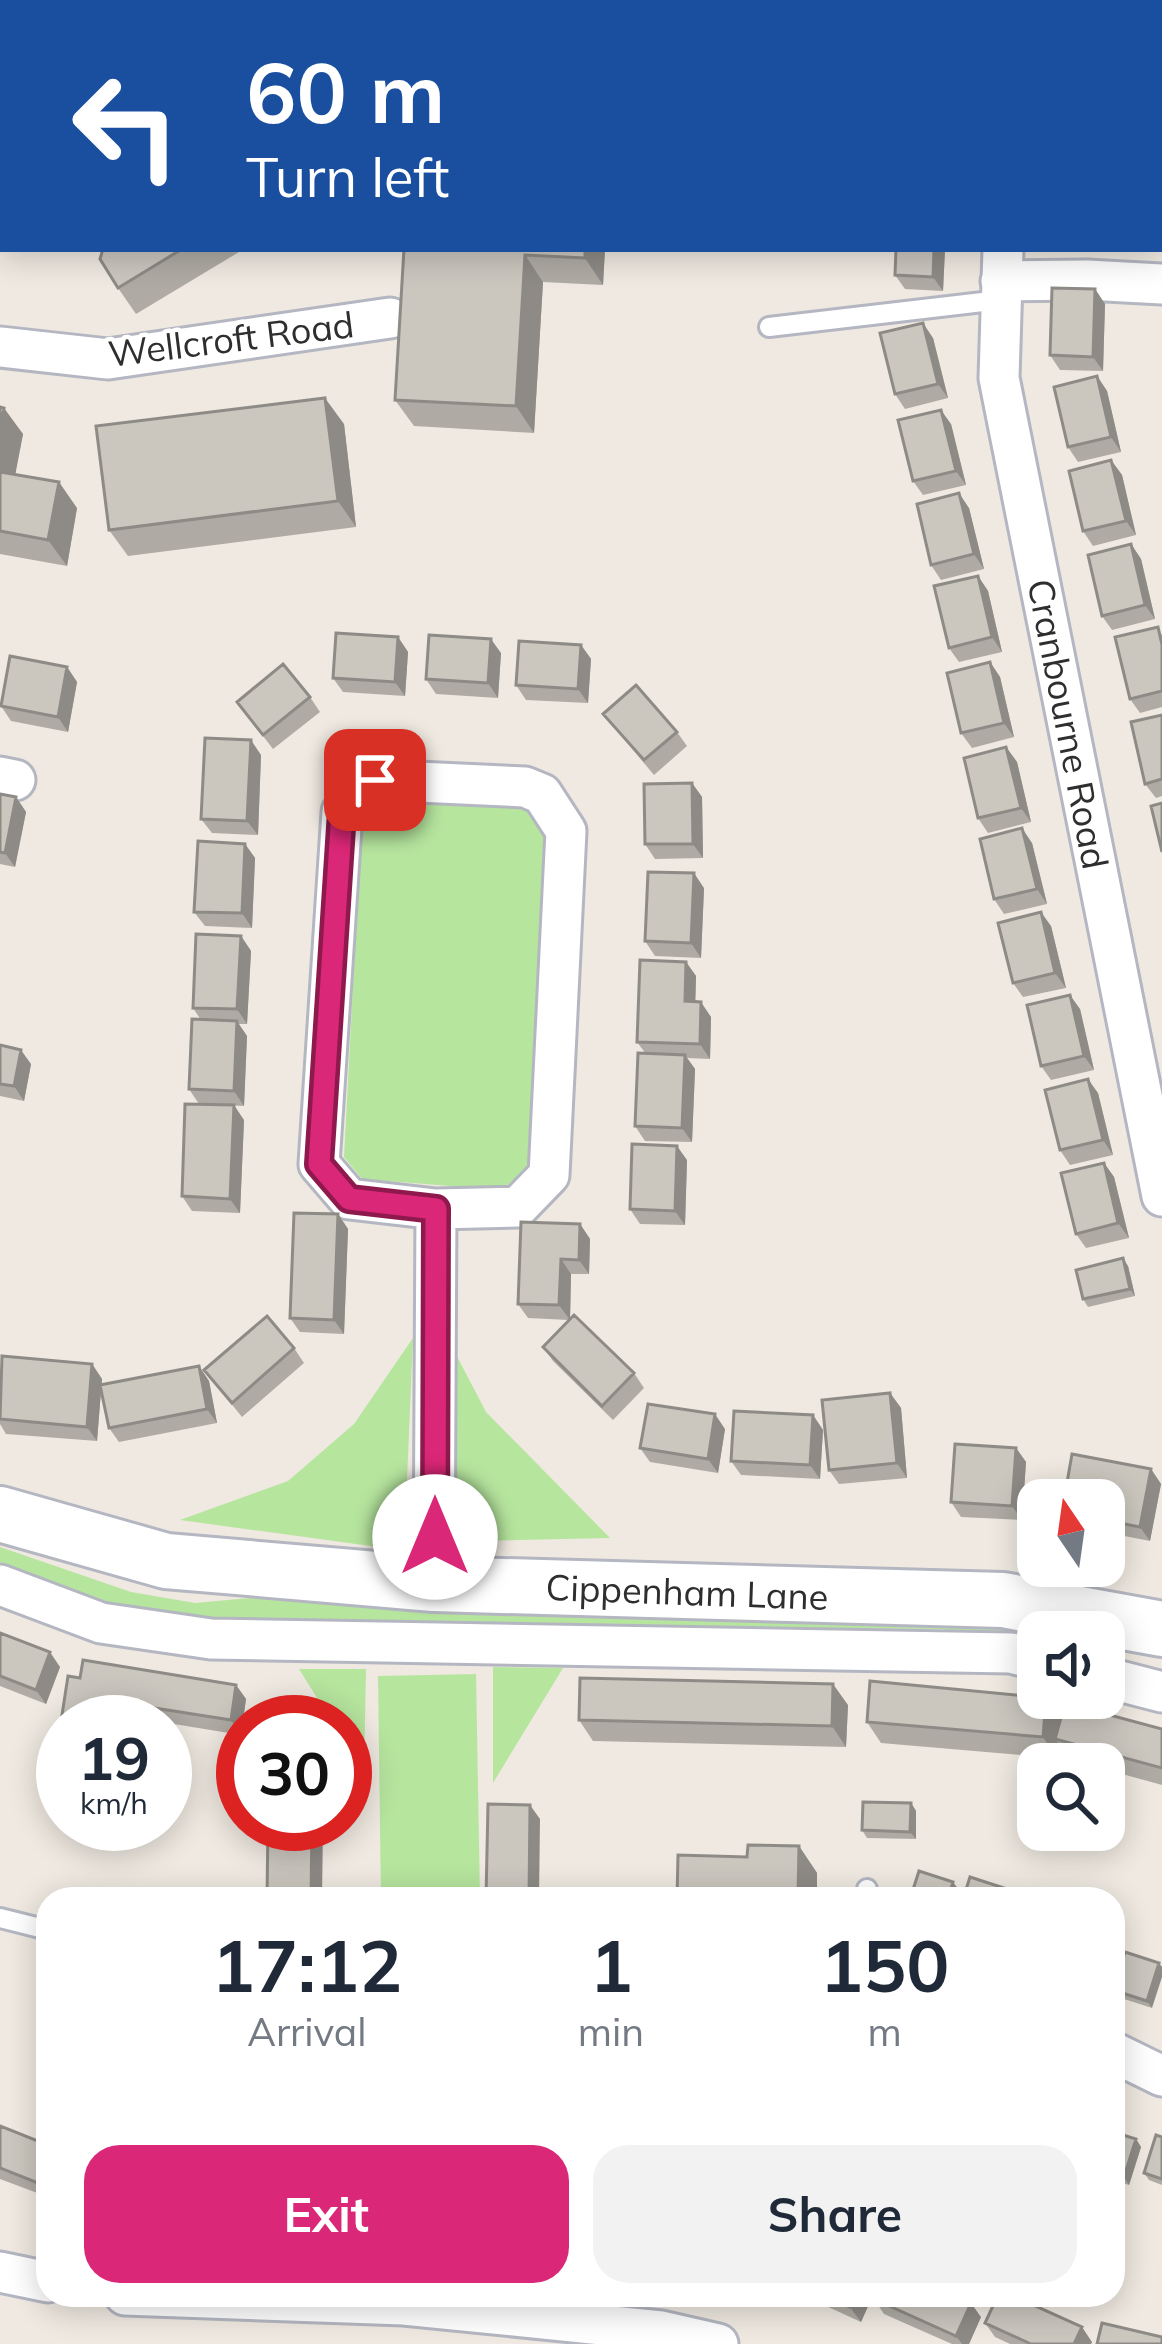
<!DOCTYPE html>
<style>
:root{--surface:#fff;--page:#f2f2f3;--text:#1f2937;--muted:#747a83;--accent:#db2777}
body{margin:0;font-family:Mulish,sans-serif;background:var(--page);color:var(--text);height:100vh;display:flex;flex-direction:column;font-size:45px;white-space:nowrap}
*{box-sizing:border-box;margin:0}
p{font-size:39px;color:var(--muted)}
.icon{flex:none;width:66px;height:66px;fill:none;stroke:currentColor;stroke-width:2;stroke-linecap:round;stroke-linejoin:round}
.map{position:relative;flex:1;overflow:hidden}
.panel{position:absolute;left:36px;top:1887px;width:1089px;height:420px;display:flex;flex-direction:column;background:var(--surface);border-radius:36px;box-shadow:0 6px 30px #0003}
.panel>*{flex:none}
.top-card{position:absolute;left:0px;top:0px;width:1164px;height:252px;box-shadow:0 6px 30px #0003;background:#1a4fa0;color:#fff;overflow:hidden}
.needle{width:78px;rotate:347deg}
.fabs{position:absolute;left:1017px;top:1479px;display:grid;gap:24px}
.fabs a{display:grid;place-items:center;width:108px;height:108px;border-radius:24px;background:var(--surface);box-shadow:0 6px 30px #0003;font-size:60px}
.speed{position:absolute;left:36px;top:1695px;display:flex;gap:24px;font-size:60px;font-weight:700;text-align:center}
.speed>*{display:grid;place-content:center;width:156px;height:156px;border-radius:50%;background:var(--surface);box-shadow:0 6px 30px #0003;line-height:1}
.speed small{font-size:30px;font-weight:400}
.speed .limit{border:18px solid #d22;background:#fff;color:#111}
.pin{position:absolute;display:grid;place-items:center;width:102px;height:102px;color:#fff;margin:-51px;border-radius:24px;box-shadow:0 6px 18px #0006}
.me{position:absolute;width:132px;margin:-66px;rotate:0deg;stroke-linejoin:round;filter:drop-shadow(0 0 9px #0008)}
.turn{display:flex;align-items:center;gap:42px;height:252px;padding:0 48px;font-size:54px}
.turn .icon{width:156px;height:156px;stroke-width:2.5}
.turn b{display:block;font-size:84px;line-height:102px}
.eta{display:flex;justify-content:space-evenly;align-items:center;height:204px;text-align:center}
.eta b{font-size:72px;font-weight:700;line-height:84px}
.cta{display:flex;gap:24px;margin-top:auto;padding:24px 48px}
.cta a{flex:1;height:138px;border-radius:36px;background:var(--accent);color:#fff;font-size:48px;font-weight:700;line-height:138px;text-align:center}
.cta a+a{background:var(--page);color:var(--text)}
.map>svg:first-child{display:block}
</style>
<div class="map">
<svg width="1162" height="2344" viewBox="0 0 1162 2344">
<rect width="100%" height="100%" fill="#efe9e1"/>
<path fill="#b6e59e" d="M378,799L532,806L548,829L534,1166L500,1190L362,1179L344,1157L362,815Z
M413,1338L405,1527L385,1548L180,1520L288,1481L354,1424Z
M450,1343L486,1412L610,1538L473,1541L447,1516Z
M0,1547L131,1592L195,1603L250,1598L504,1611L941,1614L1038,1632V1641L940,1629L503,1626L183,1619L120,1607L0,1562Z
M493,1667L563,1668L493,1783Z
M299,1669H366L364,1773L345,1743V1722H332Z
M476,1674L480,1899H381L378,1676Z"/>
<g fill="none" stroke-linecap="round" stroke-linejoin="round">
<g stroke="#b4b7c1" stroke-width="24">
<path id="lane" d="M519,3V0
M769,327L1000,300
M866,1899L867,1889
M0,1918L48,1930"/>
</g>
<g stroke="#b4b7c1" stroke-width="45">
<path id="street" d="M196,0L209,3
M812,3V0
M1161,99H1162
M1003,249L999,378L1162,1196
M1001,281L1087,280L1162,284
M0,347L108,359L390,318
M0,777L15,780
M375,780L525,787L542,794L566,831L549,1175L518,1207L436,1209L349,1199L319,1164L342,812Z
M434,1584L436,1209
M0,1585L101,1623L211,1639L1011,1653L1038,1660
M1104,1677L1162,1692
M1113,2052L1162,2076
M0,2272L48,2282
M125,2295L404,2305L661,2331L718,2344"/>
</g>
<g stroke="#b4b7c1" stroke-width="60">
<path id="secondary" d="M0,1514L166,1561L434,1584L1003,1600L1162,1629"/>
</g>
<g stroke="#c9c9c9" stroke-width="69">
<path id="primary" d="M658,0L669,3
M984,0L1020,3
M1161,10H1162
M1161,60H1162"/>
</g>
<use href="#lane" stroke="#fff" stroke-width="18"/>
<use href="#street" stroke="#fff" stroke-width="39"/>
<use href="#secondary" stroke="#fff" stroke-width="54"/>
<use href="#primary" stroke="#f2d163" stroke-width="63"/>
</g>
<path fill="#afaba4" d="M0,0L3,3V216L0,215Z
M103,249H244L136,314L118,288Z
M404,249H605L603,285L543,282L534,433L414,426L395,400Z
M896,249H945L943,291L905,289L895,275Z
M1095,289L1105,304L1103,371L1060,370L1050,355Z
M933,338L948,398L905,409L895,394Z
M1097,376L1107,391L1121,452L1078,462L1068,447Z
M0,407L23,434L15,474L77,508L67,566L0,554Z
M344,424L356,527L128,556L109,530Z
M951,424L966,485L923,495L913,481Z
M1111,460L1122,475L1136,535L1093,546L1083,531Z
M969,508L984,569L941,580L931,565Z
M1131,544L1141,559L1155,619L1112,630L1102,616Z
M978,576L988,591L1002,652L959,662L949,648Z
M1162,633V707L1140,713L1130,699Z
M398,637L408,652L405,696L343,692L333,678Z
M581,645L591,659L588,703L526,700L516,685Z
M501,653L498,698L436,694L426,679Z
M990,662L1000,677L1014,737L972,748L961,733Z
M67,667L77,682L68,732L11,721L1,706Z
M310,697L320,712L273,749L237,702Z
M603,714L677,732L687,746L654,775Z
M1162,715V796L1156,798L1145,784Z
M1006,747L1017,762L1031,822L988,833L978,818Z
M261,755L258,835L212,833L201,819Z
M692,783L702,797L703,858L655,859L645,844Z
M0,794L16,797L26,812L15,867L0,864Z
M1032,843L1047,904L1004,914L994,899Z
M245,844L255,858L252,928L205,926L194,912Z
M704,888L701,958L655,956L645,941Z
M1051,926L1066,988L1023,997L1013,983Z
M241,936L251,951L247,1024H238L247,1036L244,1106L199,1104L189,1089L201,1020L193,1008Z
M686,962L696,976L695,1002L711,1017L710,1059L687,1058L695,1069L692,1142L645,1141L635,1126L646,1054L637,1042Z
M1080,1009L1094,1070L1051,1080L1041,1066Z
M0,1045L31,1064L24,1101L0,1096Z
M1098,1093L1113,1155L1070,1165L1060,1150Z
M244,1120L240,1213L192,1211L182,1196Z
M687,1160L685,1225L640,1224L630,1209Z
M1104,1163L1114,1177L1129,1238L1086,1248L1076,1234Z
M338,1214L348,1229L344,1334L300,1332L290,1318Z
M580,1224L590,1239L589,1274H571L570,1320L634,1373L644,1388L613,1420L553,1361L543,1347L569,1320L528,1318L518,1304Z
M1128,1266L1135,1296L1088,1307L1083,1299Z
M294,1348L304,1363L242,1417L204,1370Z
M92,1364L102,1379V1385L199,1366L209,1381L217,1423L119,1442L109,1428L101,1390L97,1441L6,1434L0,1424V1377Z
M890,1393L901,1408L907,1478L839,1484L829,1470Z
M813,1415L823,1430L820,1479L741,1475L731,1461Z
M725,1429L718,1473L650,1462L640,1448Z
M1016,1448L1026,1462L1022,1520L961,1517L951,1502Z
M1151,1469L1161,1484L1150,1541L1104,1532V1500Z
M0,1633L60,1667L46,1704L0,1686Z
M80,1678L236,1685L246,1699L241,1735L107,1713L105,1722H67L62,1715Z
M1038,1698H1047L1061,1717L1162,1729V1785L1104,1769V1764H1085L1069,1760L1059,1744L1057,1758L881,1743L867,1722Z
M848,1705L846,1747L593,1741L579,1720Z
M911,1803L916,1811V1839L867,1838L862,1830Z
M799,1846L817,1873V1899H677L747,1857Z
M1125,1952L1152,2008L1118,1997L1113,1990Z
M0,2126L48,2145V2197L0,2179Z
M1113,2132L1136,2139L1141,2147L1129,2185L1113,2180Z
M1162,2137V2185L1149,2180L1144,2173Z
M802,2295H873L861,2322Z
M874,2299L981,2317L969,2344H952L884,2314Z
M985,2323L1092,2342L1091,2344H1010L995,2337Z"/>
<path fill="#8e8b86" d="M585,249H605L603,285L585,258Z
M934,249H945L943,291L933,277Z
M525,255L543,282L534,433L516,406Z
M1095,289L1105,304L1103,371L1093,357Z
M923,323L933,338L948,398L938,384Z
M1097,376L1107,391L1121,452L1111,437Z
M325,398L344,424L356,527L338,501Z
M4,408L23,434L11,497L0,481V431Z
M941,410L951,424L966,485L956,471Z
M1111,460L1122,475L1136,535L1126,521Z
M59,482L77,508L67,566L48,540Z
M959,493L969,508L984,569L974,554Z
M1131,544L1141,559L1155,619L1145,605Z
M978,576L988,591L1002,652L992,637Z
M398,637L408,652L405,696L395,682Z
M491,639L501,653L498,698L488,683Z
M581,645L591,659L588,703L578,689Z
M990,662L1000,677L1014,737L1004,723Z
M67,667L77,682L68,732L58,717Z
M251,740L261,755L258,835L247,821Z
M1006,747L1017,762L1031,822L1021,808Z
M692,783L702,797L703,858L693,844Z
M16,797L26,812L15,867L5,853Z
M1022,828L1032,843L1047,904L1037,889Z
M245,844L255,858L252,928L242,913Z
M694,873L704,888L701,958L691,943Z
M1041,912L1051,926L1066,988L1055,973Z
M241,936L251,951L247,1024L237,1009Z
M686,962L696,976L695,1016L685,1001Z
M1070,995L1080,1009L1094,1070L1084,1056Z
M701,1002L711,1017L710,1059L700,1044Z
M237,1021L247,1036L244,1106L234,1091Z
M21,1050L31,1064L24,1101L14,1086Z
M685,1055L695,1069L692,1142L682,1128Z
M1088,1079L1098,1093L1113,1155L1103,1140Z
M234,1105L244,1120L240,1213L230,1199Z
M677,1146L687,1160L685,1225L675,1211Z
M1104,1163L1114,1177L1129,1238L1118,1223Z
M338,1214L348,1229L344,1334L334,1320Z
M580,1224L590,1239L589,1274L579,1260Z
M1123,1258L1128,1266L1135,1296L1130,1289Z
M561,1259L571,1274L570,1320L559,1305Z
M92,1364L102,1379L97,1441L87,1427Z
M199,1366L209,1381L217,1423L207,1409Z
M890,1393L901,1408L907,1478L897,1463Z
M715,1414L725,1429L718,1473L708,1459Z
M813,1415L823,1430L820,1479L810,1465Z
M1016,1448L1026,1462L1022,1520L1012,1506Z
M1151,1469L1161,1484L1150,1541L1140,1527Z
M50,1652L60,1667L46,1704L36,1690Z
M833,1684L848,1705L846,1747L832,1726Z
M236,1685L246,1699L241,1735L231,1720Z
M1046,1698L1061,1717L1055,1739L1059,1744L1057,1758L1043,1737Z
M97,1699L107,1713L105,1722H95L93,1720Z
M911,1803L916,1811V1839L910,1832Z
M530,1805L540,1819L539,1899H529Z
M312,1824H323L322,1899H311Z
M799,1846L817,1873V1899H800L798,1896Z
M953,1882L959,1890L955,1899H948Z
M1004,1888L1010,1895L1008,1899H1001Z
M1116,1933L1121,1941L1113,1965V1942Z
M1159,1963L1162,1967V1977L1152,2008L1147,2001Z
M1136,2139L1141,2147L1129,2185L1124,2177Z
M856,2295H873L861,2322L850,2307Z
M971,2303L981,2317L969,2344H962L956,2336Z
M1082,2327L1092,2342L1091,2344H1074Z"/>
<path fill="#cbc7bf" stroke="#8e8b86" stroke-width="3" d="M0,0H112L124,3H3V194L0,193Z
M103,249H182L118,288L100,259Z
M404,249H585V258L525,255L516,406L395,400Z
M896,249H934L933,277L895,275Z
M1052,288L1095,289L1093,357L1050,355Z
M923,323L938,384L895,394L880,333Z
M1097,376L1111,437L1068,447L1054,387Z
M325,398L338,501L109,530L96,426Z
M0,407L4,408L0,431Z
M941,410L956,471L913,481L898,420Z
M1111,460L1126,521L1083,531L1069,471Z
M0,472L59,482L48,540L0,531Z
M959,493L974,554L931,565L917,504Z
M1131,544L1145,605L1102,616L1088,555Z
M978,576L992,637L949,648L934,586Z
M1158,627L1162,645V691L1130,699L1115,637Z
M336,633L398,637L395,682L333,678Z
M429,635L491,639L488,683L426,679Z
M519,641L581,645L578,689L516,685Z
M10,656L67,667L58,717L1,706Z
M990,662L1004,723L961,733L947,673Z
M283,664L310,697L263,735L237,702Z
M636,685L677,732L644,760L603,714Z
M1162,715V779L1145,784L1131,722Z
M205,738L251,740L247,821L201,819Z
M1006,747L1021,808L978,818L964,758Z
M692,783L693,844H645L644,784Z
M0,794L16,797L5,853L0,852Z
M1162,803V852L1151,806Z
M1022,828L1037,889L994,899L980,839Z
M198,841L245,844L242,913L194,912Z
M648,872L694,873L691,943L645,941Z
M1041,912L1055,973L1013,983L998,923Z
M196,934L241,936L237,1009L193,1008Z
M640,960L686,962L685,1001L701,1002L700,1044L637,1042Z
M1070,995L1084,1056L1041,1066L1027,1005Z
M192,1019L237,1021L234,1091L189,1089Z
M0,1045L21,1050L14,1086L0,1084Z
M638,1053L685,1055L682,1128L635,1126Z
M1088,1079L1103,1140L1060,1150L1045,1090Z
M185,1104L234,1105L230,1199L182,1196Z
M632,1144L677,1146L675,1211L630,1209Z
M1104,1163L1118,1223L1076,1234L1061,1173Z
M294,1213L338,1214L334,1320L290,1318Z
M521,1222L580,1224L579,1260L561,1259L559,1305L518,1304Z
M1123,1258L1130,1289L1083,1299L1076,1270Z
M574,1315L634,1373L602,1406L543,1347Z
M267,1316L294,1348L232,1403L204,1370Z
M2,1356L92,1364L87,1427L0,1419Z
M199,1366L207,1409L109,1428L100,1385Z
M890,1393L897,1463L829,1470L822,1400Z
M648,1404L715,1414L708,1459L640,1448Z
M734,1411L813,1415L810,1465L731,1461Z
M955,1444L1016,1448L1012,1506L951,1502Z
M1072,1454L1151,1469L1140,1527L1104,1520V1500H1064Z
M0,1633L50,1652L36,1690L0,1676Z
M83,1660L236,1685L231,1720L97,1699L93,1720L62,1715L68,1676L80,1678Z
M580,1678L833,1684L832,1726L579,1720Z
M870,1681L1046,1698L1043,1737L867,1722Z
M1065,1703L1162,1729V1768L1055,1739Z
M863,1802L911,1803L910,1832L862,1830Z
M488,1804L530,1805L529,1899H486Z
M268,1824H312L311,1899H267Z
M748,1845L799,1846L798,1896L728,1895V1899H677L678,1855L747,1857Z
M919,1871L953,1882L948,1899H910Z
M970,1877L1004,1888L1001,1899H963Z
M1125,1952L1159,1963L1147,2001L1113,1990Z
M0,2126L48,2145V2187L0,2168Z
M1113,2132L1136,2139L1124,2177L1113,2174Z
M1156,2135L1162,2137V2179L1144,2173Z
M824,2295H856L850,2307Z
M876,2295H954L971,2303L956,2336L874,2299Z
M998,2295H1011L1082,2327L1074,2344H1031L985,2323Z
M1102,2323L1162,2337V2344H1097Z"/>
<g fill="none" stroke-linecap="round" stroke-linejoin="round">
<g stroke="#8e194d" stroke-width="30">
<path id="route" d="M375,780L342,812L319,1164L349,1199L436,1209L435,1537"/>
</g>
<use href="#route" stroke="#db2777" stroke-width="21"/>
</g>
<g text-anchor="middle" stroke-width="9" stroke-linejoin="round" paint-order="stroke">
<g font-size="36" fill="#2e2e2e" stroke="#fff">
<text transform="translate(231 339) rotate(-7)" y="13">Wellcroft Road</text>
<text transform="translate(1068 724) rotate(79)" y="13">Cranbourne Road</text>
<text transform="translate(687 1592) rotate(2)" y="13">Cippenham Lane</text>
</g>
</g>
</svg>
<div class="fabs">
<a><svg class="needle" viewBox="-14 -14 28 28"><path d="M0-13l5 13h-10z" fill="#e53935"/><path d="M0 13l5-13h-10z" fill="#747a83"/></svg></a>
<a><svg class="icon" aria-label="sound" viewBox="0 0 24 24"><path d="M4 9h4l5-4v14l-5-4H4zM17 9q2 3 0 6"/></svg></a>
<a><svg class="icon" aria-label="search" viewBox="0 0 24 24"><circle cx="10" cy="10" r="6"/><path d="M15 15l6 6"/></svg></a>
</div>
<div class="speed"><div>19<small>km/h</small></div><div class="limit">30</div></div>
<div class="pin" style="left:375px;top:780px;background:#d93025"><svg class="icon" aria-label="arrive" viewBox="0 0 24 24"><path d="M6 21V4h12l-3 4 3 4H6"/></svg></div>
<svg class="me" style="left:435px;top:1537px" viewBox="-20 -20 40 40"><circle r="19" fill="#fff"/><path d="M0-13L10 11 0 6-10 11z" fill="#db2777"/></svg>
<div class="top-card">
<div class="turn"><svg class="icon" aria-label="left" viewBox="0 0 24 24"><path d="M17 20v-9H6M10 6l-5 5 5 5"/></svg><div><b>60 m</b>Turn left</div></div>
</div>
<section class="panel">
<div class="eta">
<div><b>17:12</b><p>Arrival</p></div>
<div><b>1</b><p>min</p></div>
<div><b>150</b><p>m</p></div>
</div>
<div class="cta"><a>Exit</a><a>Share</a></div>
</section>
</div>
